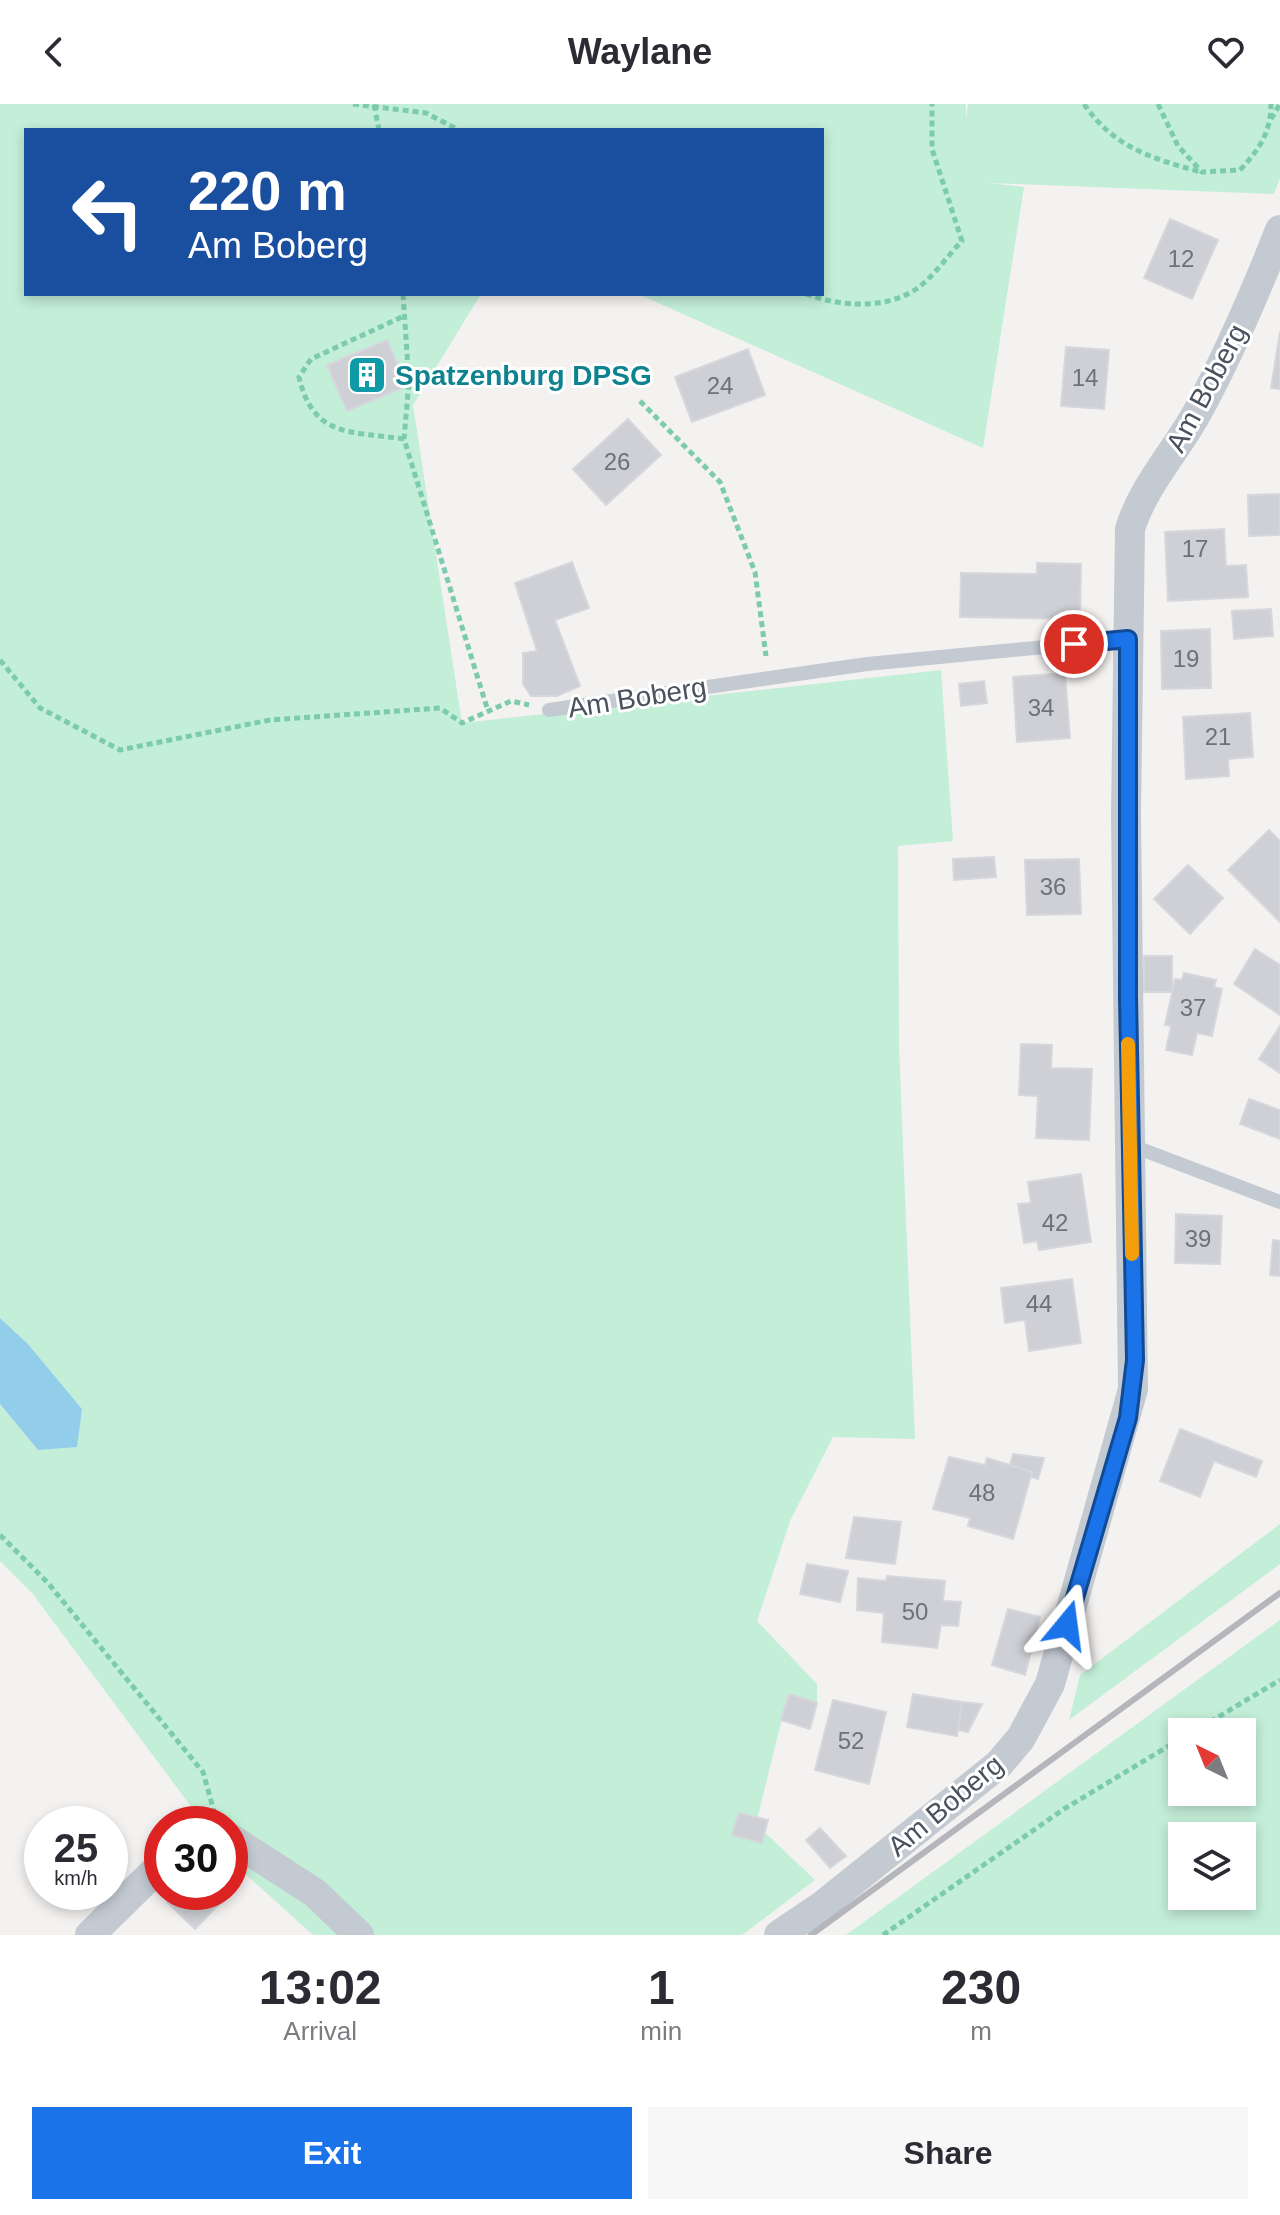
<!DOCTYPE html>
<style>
:root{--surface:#fff;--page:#f7f7f7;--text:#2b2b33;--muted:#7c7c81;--accent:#1a73e8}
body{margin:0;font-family:Helvetica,sans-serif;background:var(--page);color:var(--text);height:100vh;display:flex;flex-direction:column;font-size:30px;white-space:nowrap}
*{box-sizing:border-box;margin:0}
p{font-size:26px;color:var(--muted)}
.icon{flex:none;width:44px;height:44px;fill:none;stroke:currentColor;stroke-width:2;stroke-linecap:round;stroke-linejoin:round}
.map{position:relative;height:1831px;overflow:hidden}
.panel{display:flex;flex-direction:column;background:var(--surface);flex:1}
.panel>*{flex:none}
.hud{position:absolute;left:24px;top:24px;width:800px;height:168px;border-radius:0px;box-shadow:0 4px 12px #0003;background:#1a4fa0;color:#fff;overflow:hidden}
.needle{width:52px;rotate:317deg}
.fabs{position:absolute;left:1168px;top:1614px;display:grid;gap:16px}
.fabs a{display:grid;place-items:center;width:88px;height:88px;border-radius:0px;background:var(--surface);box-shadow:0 4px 12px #0003;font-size:40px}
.speed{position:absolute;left:24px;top:1702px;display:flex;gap:16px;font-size:40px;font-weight:700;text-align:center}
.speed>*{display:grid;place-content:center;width:104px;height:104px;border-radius:50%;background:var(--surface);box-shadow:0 4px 12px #0003;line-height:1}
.speed small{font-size:20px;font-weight:400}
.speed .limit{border:12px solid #d22;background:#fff;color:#111}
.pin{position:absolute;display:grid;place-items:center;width:68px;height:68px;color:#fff;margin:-34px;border:4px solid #fff;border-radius:50%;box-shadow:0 2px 8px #0007}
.me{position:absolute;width:88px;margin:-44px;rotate:16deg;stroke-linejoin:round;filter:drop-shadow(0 0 6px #0008)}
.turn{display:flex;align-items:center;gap:28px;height:168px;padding:0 32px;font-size:36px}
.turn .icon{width:104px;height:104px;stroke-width:2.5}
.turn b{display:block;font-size:56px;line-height:68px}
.eta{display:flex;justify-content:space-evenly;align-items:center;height:136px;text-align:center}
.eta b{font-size:48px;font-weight:700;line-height:56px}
.button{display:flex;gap:16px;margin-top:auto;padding:16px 32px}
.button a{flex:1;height:92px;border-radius:0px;background:var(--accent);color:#fff;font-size:32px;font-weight:700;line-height:92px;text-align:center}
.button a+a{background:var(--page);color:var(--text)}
header{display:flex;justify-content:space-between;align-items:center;height:104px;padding:0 32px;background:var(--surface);font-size:36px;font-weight:700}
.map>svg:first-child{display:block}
</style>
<header><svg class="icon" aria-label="back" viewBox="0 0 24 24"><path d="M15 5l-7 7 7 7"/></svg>Waylane<svg class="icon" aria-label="heart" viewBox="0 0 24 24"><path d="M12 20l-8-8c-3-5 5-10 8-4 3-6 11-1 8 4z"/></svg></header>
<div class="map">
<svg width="1280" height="1831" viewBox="0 0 1280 1831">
<rect width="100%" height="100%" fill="#f4f2f1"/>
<path fill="#c3eed8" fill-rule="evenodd" d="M0,0H966V16L968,0H1280V74L1274,90L989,79L1024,83L983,344L638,190H822V26H26V190H481L413,301L462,619L941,566L953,737L898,742L899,943L915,1335L833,1333L790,1417L757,1517L817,1580V1599L788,1590L756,1720L815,1776L742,1831H313L230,1756V1720H204L32,1489L0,1457V1300L38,1346L82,1305L28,1240L0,1214Z
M1280,1420V1460L1069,1616L1080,1571Z
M1280,1516V1831H846ZM1242,1628V1688H1182V1628ZM1242,1732V1792H1182V1732Z"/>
<path fill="#92cee9" d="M0,1214L28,1240L82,1305L77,1343L38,1346L0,1300Z"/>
<path fill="#cfd0d5" stroke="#d6d7dc" stroke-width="2" d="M1170,115L1218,136L1192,195L1144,174Z
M1280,228V285L1271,284Z
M387,236L407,282L347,307L327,261Z
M1066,243L1109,246L1104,305L1061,302Z
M748,245L765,291L692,318L675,273Z
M628,315L661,351L606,401L573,365Z
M1280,390V431L1249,432L1248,391Z
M1224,425L1226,462L1246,461L1248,493L1168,497L1165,428Z
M572,458L589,504L555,516L580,582L557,592H531L523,580V549L537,547L515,479Z
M1037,459L1081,460L1080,515L960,513L961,469L1037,470Z
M1271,505L1273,532L1234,535L1232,507Z
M1210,525L1211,584L1162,585L1161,527Z
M1065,569L1070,634L1017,638L1013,573Z
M984,577L987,599L961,602L959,580Z
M1250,609L1253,653L1228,655L1229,672L1186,675L1183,613Z
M1269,726L1280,737V818L1228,766Z
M994,753L996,773L954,776L953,755Z
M1079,755L1081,810L1027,811L1025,756Z
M1188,761L1223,794L1190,830L1154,795Z
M1255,845L1280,861V911L1234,880Z
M1144,852H1172V888H1144Z
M1184,869L1216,876L1214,883L1222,885L1212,932L1197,929L1192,951L1166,946L1171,922L1165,921L1175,875L1182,876Z
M1280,922V969L1259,955Z
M1021,940L1052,941L1051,964L1092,965L1089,1036L1036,1034L1038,992L1019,991Z
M1249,995L1280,1006V1035L1240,1020Z
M1081,1070L1091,1138L1039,1146L1037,1137L1024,1139L1018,1100L1031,1099L1028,1078Z
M1176,1110L1222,1112L1220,1160L1175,1159Z
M1273,1136L1280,1137V1172L1270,1171Z
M1072,1175L1081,1239L1029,1247L1025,1216L1005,1219L1001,1184Z
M1180,1325L1262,1357L1256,1373L1214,1357L1200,1393L1160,1377Z
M1013,1350L1044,1354L1038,1375L1031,1373L1032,1368L1010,1361Z
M949,1353L985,1361L987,1354L1032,1368L1013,1435L968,1422L970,1414L933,1405Z
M854,1413L901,1418L895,1460L846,1454Z
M807,1460L848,1467L840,1498L800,1490Z
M887,1472L945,1477L943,1497L961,1498L958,1522L941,1521L937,1544L882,1538L884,1509L857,1506L858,1474L886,1477Z
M1008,1505L1040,1513L1025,1571L992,1561Z
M789,1590L817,1599L810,1625L781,1616Z
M913,1590L962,1598L957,1632L907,1623Z
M833,1596L886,1608L869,1680L815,1666Z
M962,1598L982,1600L968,1628L958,1626Z
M739,1709L768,1716L762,1739L732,1731Z
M820,1724L846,1752L830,1764L806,1736Z
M177,1788H229L230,1789L195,1825L167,1798Z"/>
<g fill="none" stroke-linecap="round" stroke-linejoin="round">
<path stroke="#7ccbac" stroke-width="5" stroke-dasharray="6 4" stroke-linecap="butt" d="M353,0L426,9L459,26
M1084,0C1113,43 1153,55 1201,68
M1158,0L1178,42L1202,68L1240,66C1259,46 1271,28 1271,0
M374,1L379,26
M1271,15L1280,0
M403,190L409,278L404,335L488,607
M806,190C841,203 888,206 919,183C935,171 948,151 962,137L932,45V0
M640,297L720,378L755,468L766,552
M404,335C351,327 313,334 299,273L311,255L404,212
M0,556L40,604L120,646L270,616L440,604L462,619L511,597L529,601
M0,1431L48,1479L203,1668L215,1711
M1193,1628L1280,1576
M883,1831L1064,1705L1182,1634"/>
<path stroke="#c3cad2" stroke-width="14" d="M549,606L867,560L1128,535
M1130,1041L1280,1098"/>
<path stroke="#c3cad2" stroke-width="30" d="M230,1734L315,1789L359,1831
M90,1831L162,1760
M779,1831L822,1802L999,1660L1021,1634L1050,1580L1133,1285L1126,711L1130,425C1143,382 1177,346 1198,307C1230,248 1256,187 1280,126"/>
<path stroke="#b4b6bb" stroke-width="6" d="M811,1831L1280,1489"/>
</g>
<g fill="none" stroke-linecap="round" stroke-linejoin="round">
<g stroke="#114b97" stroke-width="20">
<path id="route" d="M1067,1521L1128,1314L1135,1256L1128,893V535L1074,540"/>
</g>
<use href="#route" stroke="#1a73e8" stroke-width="14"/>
<path stroke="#f59e0b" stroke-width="14" d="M1128,940L1132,1150"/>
</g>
<defs>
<g id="building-square" transform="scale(2)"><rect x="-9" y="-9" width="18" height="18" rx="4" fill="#0f9aa8" stroke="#fff"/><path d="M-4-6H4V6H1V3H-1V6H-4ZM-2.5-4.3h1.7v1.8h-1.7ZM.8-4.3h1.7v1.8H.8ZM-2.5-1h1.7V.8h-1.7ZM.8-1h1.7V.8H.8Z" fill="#fff"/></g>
</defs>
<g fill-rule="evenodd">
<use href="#building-square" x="367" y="271"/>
</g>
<g text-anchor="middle" stroke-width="6" stroke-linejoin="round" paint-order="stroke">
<g font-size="24" fill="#6b727c">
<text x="1181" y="163">12</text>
<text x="1085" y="282">14</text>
<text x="720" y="290">24</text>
<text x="617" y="366">26</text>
<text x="1195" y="453">17</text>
<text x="1186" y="563">19</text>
<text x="1041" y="612">34</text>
<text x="1218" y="641">21</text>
<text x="1053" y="791">36</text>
<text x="1193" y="912">37</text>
<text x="1055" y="1127">42</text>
<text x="1198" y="1143">39</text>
<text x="1039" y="1208">44</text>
<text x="982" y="1397">48</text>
<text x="915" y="1516">50</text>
<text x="851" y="1645">52</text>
</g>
<g font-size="28" font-weight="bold" fill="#0d838f" stroke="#fff" text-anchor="start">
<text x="395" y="281">Spatzenburg DPSG</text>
</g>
<g font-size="28" fill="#4a525e" stroke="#fff">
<text transform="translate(1206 284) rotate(-62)" y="10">Am Boberg</text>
<text transform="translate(637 593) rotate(-9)" y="10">Am Boberg</text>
<text transform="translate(945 1701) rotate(-40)" y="10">Am Boberg</text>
</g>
</g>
</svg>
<div class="fabs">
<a><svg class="needle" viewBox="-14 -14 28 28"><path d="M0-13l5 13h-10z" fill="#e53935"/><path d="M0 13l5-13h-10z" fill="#7c7c81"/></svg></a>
<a><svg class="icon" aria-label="layers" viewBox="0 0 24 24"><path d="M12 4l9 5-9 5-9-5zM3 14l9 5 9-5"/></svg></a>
</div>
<div class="speed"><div>25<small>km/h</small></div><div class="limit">30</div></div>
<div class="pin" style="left:1074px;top:540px;background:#d93025"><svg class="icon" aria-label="arrive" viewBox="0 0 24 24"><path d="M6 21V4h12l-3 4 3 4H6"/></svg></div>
<svg class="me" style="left:1067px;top:1521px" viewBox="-20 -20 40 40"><path d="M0-17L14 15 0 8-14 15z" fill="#1a73e8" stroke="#fff" stroke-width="4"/></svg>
<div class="hud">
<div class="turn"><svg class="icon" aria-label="left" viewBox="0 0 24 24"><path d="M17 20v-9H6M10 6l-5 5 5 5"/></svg><div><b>220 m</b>Am Boberg</div></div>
</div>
</div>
<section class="panel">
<div class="eta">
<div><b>13:02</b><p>Arrival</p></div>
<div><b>1</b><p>min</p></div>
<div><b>230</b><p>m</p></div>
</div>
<div class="button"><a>Exit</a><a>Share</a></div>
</section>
